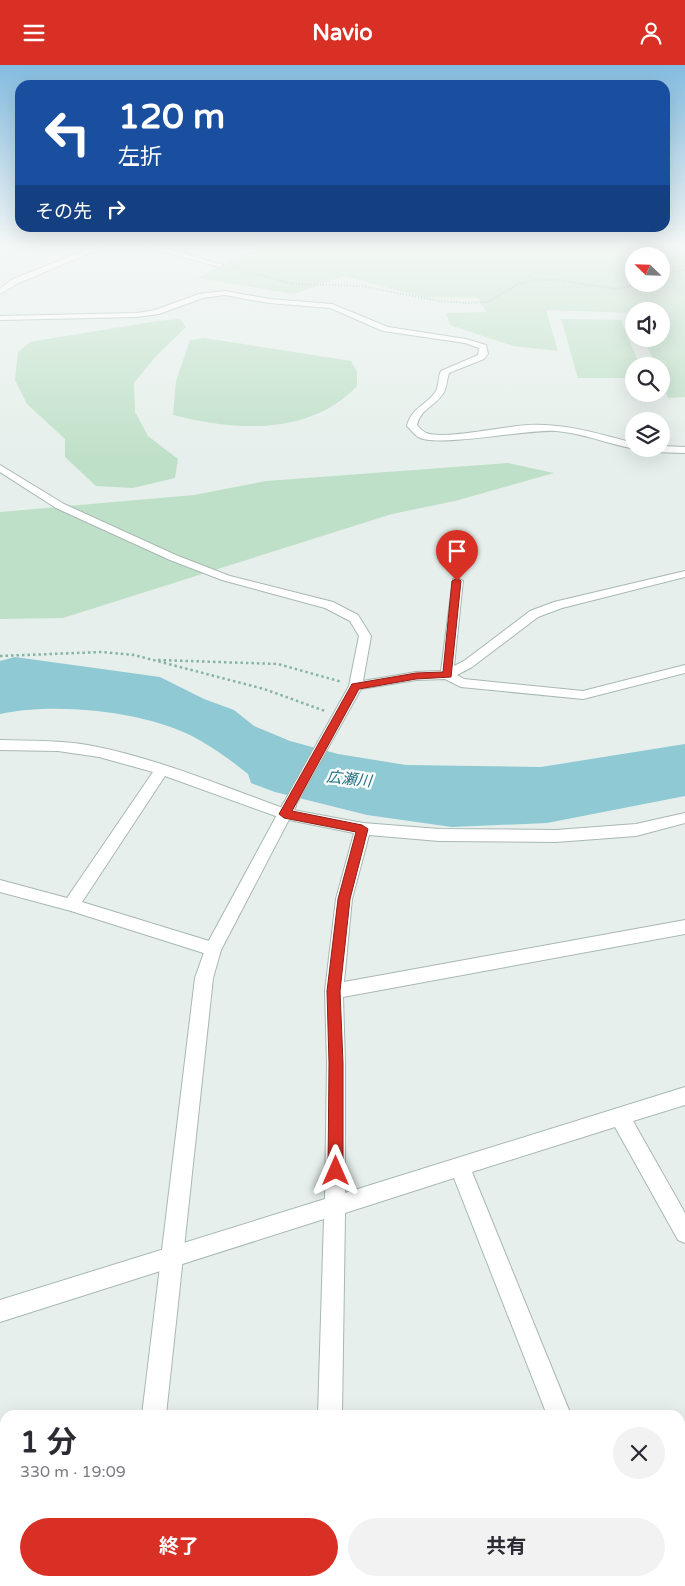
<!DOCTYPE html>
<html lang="ja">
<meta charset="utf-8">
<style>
:root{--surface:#fff;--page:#f2f2f3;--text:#2b2b33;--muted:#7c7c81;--accent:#d93025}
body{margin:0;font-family:"Varela Round","Noto Sans JP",sans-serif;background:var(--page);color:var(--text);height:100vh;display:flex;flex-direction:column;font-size:19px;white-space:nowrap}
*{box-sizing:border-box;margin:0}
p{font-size:16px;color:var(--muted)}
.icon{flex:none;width:28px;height:28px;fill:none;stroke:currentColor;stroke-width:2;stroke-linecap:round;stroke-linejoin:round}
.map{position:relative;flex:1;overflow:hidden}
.panel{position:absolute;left:0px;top:1345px;width:685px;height:176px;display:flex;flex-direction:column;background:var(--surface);border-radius:15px 15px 0 0;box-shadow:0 5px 20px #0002}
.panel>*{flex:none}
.hud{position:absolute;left:15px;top:15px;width:655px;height:152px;border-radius:15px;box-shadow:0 5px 20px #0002;background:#1a4fa0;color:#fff;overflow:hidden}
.needle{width:32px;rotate:293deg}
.buttons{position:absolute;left:625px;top:182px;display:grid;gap:10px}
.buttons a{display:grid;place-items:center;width:45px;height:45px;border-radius:50%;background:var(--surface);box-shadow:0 5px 20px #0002;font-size:25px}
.pin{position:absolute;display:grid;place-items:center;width:42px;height:42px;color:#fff;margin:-51px -21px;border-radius:50% 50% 50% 0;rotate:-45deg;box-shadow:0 0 5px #0007}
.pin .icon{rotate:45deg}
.me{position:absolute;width:55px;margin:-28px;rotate:0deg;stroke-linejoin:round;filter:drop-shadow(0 0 4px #0008)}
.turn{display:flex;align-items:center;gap:18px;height:105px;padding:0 20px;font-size:22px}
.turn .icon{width:65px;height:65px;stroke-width:2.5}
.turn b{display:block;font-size:35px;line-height:42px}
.then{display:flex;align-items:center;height:48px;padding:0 20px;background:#0003;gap:10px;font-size:19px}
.round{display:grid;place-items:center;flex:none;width:52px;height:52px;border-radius:26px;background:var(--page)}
.overview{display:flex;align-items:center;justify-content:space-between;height:85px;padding:0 20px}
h1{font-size:30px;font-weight:700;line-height:38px}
.primary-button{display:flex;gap:10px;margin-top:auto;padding:10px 20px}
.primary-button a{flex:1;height:58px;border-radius:30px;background:var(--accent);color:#fff;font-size:20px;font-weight:700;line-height:58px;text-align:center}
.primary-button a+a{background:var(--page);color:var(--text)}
header{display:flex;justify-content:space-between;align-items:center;height:65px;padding:0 20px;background:var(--accent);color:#fff;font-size:22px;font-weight:700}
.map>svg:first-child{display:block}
</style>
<header><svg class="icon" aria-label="menu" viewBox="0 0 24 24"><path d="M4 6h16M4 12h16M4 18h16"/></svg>Navio<svg class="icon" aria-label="person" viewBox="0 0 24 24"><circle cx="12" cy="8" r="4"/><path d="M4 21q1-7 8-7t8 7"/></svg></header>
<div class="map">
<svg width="685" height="1521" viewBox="0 0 685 1521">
<rect width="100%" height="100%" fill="#e6efeb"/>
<path fill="#bfe0c8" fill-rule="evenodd" d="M265,180L664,179L685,192V332L668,333L661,315V301H656L644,274H661V246H634V248L546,245L558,286L513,281L450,260L446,248L486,247L478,233L423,232L344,211L294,229L197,213ZM634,191H661V219H634Z
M180,254L186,262L157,290L134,318L135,347L148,371L178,394L175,413L133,423L96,421L65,392V374L27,339L15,315L18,287L30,277L157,256Z
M561,254L621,255L640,301H634V313H578Z
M205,273L351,296L357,307V321C310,371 235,366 173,350L176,316L190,275Z
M508,398L554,408L455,436L392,449L63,553L0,554V447L194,430L266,416Z"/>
<path fill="#8ec9d4" d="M15,592L160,612L204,634L234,645L254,661L290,676L338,689L406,700L541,702L685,679V731L547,758L452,762L367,750L275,727L251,718L248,709C233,697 217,685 201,676C150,646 57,637 0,649V596Z"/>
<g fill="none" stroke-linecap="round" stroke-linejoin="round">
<g stroke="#a8b8b2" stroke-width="2">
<path id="minor" d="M100,179H110L17,219L0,229V224L11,215Z
M136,179H149L223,200L219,202Z
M225,226L269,234L332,239L388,262L466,274L486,280L488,289L484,294L449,308C447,314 447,321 444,327C437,340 420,344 417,360C419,363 423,366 426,368C445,375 505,361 528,360C565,358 599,369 634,378L635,384C608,379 583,368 556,366C526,364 438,383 418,372C414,369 410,364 407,361C411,343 427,340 436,326C439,320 438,312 441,306L478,290L479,283L465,278L383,266L330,243L269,238L225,230L203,233L159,249L137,252L0,255V251L137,248L155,245L199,229Z
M661,381L685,382V388L651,387L646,384H661Z
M0,400L64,439L178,491L230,511L333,537L358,550L371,571L363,616L416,607L441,606L453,514L457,513L463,516L454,601L464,596L530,546L554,537L685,506V512L562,543L538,552L472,602L457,610L464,614L583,626L685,600V608L583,634L461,622L445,614L416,615L361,624L293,745L363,758L439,764L556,765L636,759L685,748V758L636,771L556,777L439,776L369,770L352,834L344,917L685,855V869L343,932L345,998V1128L685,1022V1040L633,1056L685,1148V1178L678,1175L615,1062L472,1107L571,1350H547L454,1113L345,1148L342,1350H318L324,1154L0,1257V1235L325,1134L327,998L325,926L336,834L354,768L284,754L165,711L82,837L219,879L221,884L219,889L213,891L71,846L0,827V815L67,833L153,707L99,692L58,686L0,685V675C33,676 66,675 98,682C161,695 222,721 283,743L282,741L349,621L359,571L350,556L325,543L222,515L170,495L56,443L0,407Z
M685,1415V1439L680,1441V1417Z
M332,1516H358L359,1521H333Z
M613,1516H639L641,1521H615Z"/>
</g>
<g stroke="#a8b8b2" stroke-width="2">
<path id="tertiary" d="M289,736L294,737L296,741L221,885L213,913L166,1350H142L195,913L207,879L284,737Z
M122,1516H148L147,1521H121Z"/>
</g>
<path stroke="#86b3a5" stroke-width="2" stroke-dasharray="1 2" stroke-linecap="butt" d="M232,203L294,219L361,221L439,236L467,238L488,237L518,219L534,215H557L617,224L641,219
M661,210L685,205"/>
<path stroke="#86b3a5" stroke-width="2.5" stroke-dasharray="2.5 3" stroke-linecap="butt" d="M0,591L101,587L134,590L264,624L325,646
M158,595L278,599L342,617"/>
<use href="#minor" fill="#fff" fill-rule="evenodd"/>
<use href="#tertiary" fill="#fff" fill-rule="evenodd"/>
</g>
<linearGradient id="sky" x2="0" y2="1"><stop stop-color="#84bce0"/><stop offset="0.46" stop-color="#f4f8f6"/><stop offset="1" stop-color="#f4f8f6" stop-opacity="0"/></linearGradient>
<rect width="685" height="392" fill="url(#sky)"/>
<path fill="#d93025" stroke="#8d1f18" d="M457,513L461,516L451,612L416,614L359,624L292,746L362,760L368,764L350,834L340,926L343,998V1106L341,1111L336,1113L330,1111L328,1106L329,998L327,926L338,834L356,767L284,753L279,749L352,619L416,608L443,607L452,516Z"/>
<g text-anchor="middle" stroke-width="5" stroke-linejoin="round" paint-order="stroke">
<g font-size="15" font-style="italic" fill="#1c6f80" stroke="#f7fbf9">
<text transform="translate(349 714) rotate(6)" y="5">広瀬川</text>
</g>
</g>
</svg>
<div class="buttons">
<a><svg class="needle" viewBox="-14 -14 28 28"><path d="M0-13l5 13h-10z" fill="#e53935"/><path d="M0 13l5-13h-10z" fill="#7c7c81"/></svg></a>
<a><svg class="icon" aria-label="sound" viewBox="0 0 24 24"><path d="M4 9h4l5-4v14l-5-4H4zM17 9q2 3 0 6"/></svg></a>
<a><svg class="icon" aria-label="search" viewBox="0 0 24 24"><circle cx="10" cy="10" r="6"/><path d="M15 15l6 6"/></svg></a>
<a><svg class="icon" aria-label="layers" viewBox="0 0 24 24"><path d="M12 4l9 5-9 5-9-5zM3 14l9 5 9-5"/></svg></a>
</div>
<div class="pin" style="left:457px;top:516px;background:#d93025"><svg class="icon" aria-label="arrive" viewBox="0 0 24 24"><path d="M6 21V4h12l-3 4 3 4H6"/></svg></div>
<svg class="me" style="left:336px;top:1106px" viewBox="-20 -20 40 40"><path d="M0-17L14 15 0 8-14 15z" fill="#d93025" stroke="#fff" stroke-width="4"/></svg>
<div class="hud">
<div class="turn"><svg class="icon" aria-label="left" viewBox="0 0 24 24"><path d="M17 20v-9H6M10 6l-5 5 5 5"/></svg><div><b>120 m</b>左折</div></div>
<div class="then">その先<svg class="icon" aria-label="right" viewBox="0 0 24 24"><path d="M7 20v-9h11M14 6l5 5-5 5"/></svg></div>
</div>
<section class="panel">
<div class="overview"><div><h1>1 分</h1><p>330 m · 19:09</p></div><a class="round"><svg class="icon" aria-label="close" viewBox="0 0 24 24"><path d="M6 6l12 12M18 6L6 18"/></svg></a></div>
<div class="primary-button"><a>終了</a><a>共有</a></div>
</section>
</div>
